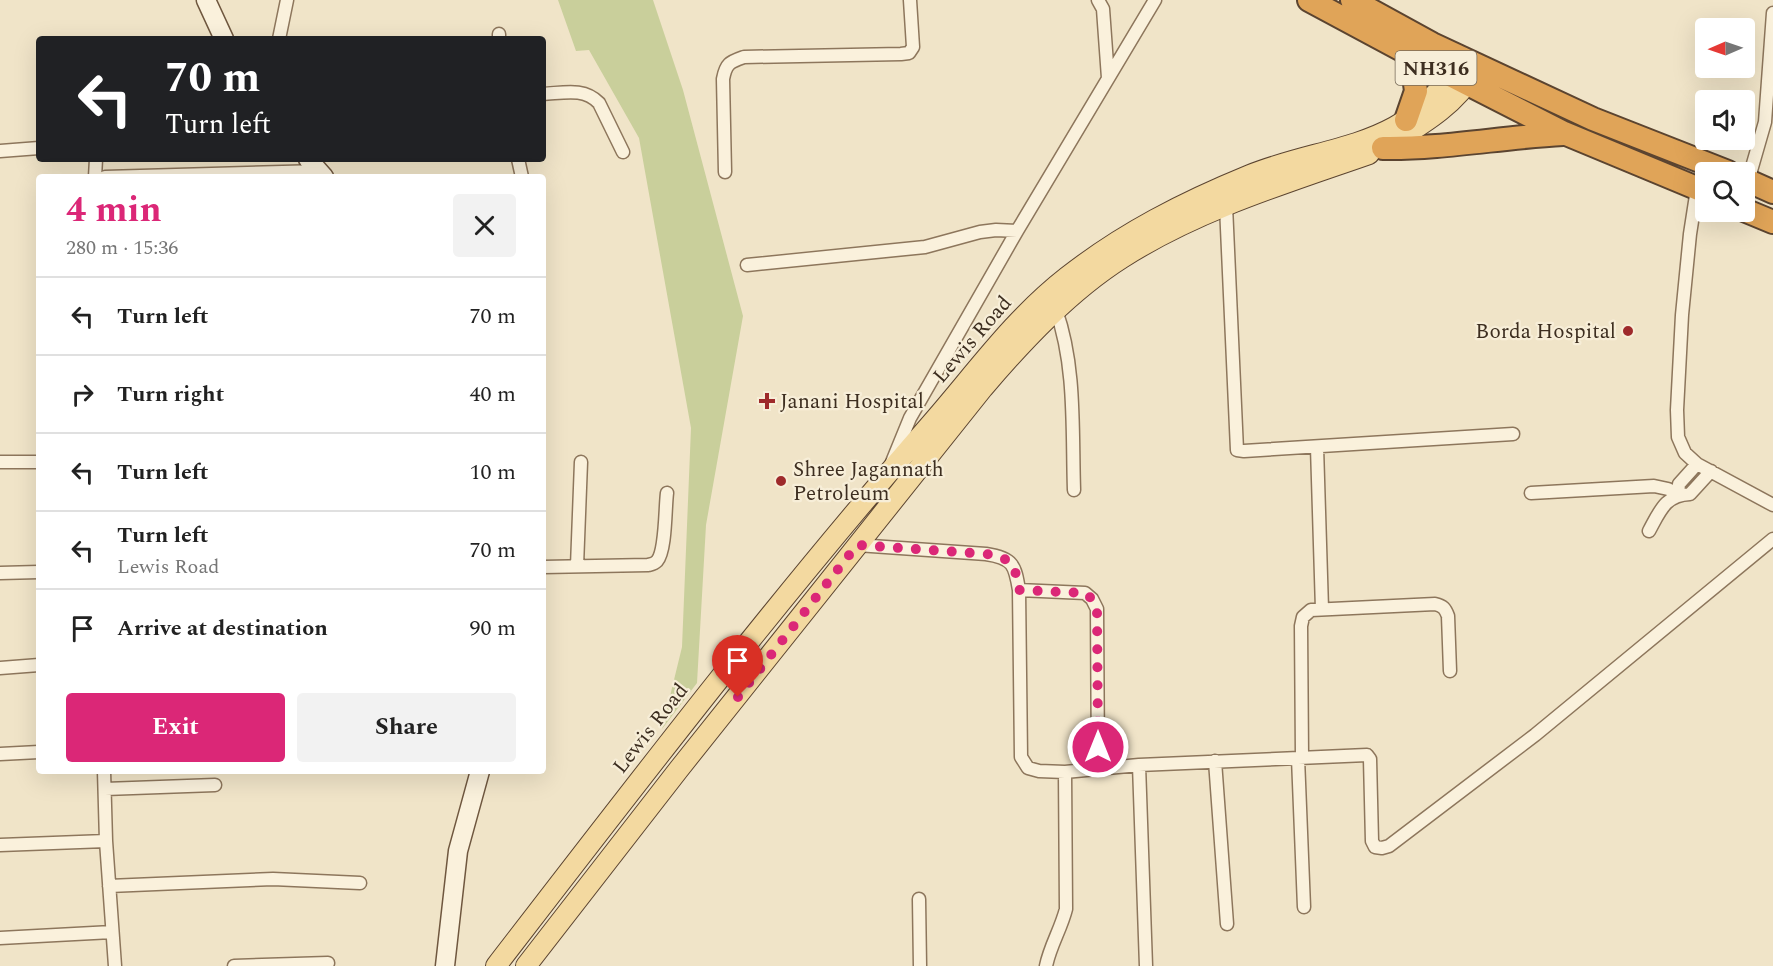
<!DOCTYPE html>
<meta charset="utf-8">
<style>
:root{--surface:#fff;--page:#f2f2f2;--text:#222;--muted:#767676;--line:#e0e0e0;--accent:#db2777}
body{margin:0;font-family:Spectral,serif;background:var(--page);color:var(--text);height:100vh;display:flex;flex-direction:column;font-size:22px;white-space:nowrap}
*{box-sizing:border-box;margin:0}
p{font-size:20px;color:var(--muted)}
.icon{flex:none;width:33px;height:33px;fill:none;stroke:currentColor;stroke-width:2;stroke-linecap:round;stroke-linejoin:round}
.map{position:relative;flex:1;overflow:hidden}
.details{position:absolute;left:36px;top:174px;width:510px;height:600px;display:flex;flex-direction:column;background:var(--surface);border-radius:6px;box-shadow:0 6px 24px #0002}
.details>*{flex:none}
.hud{position:absolute;left:36px;top:36px;width:510px;height:126px;border-radius:6px;box-shadow:0 6px 24px #0002;background:#202124;color:#fff;overflow:hidden}
.needle{width:39px;rotate:268deg}
.fabs{position:absolute;left:1695px;top:18px;display:grid;gap:12px}
.fabs a{display:grid;place-items:center;width:60px;height:60px;border-radius:6px;background:var(--surface);box-shadow:0 6px 24px #0002;font-size:30px}
.pin{position:absolute;display:grid;place-items:center;width:51px;height:51px;color:#fff;margin:-62px -26px;border-radius:50% 50% 50% 0;rotate:-45deg;box-shadow:0 0 6px #0007}
.pin .icon{rotate:45deg}
.me{position:absolute;width:66px;margin:-33px;rotate:0deg;stroke-linejoin:round;filter:drop-shadow(0 0 4px #0008)}
.turn{display:flex;align-items:center;gap:21px;height:126px;padding:0 30px;font-size:27px}
.turn .icon{width:78px;height:78px;stroke-width:2.5}
.turn b{display:block;font-size:42px;line-height:51px}
.round{display:grid;place-items:center;flex:none;width:63px;height:63px;border-radius:6px;background:var(--page)}
.overview{display:flex;align-items:center;justify-content:space-between;height:102px;padding:0 30px}
h1{font-size:36px;font-weight:700;line-height:45px;color:var(--accent)}
.cta{display:flex;gap:12px;margin-top:auto;padding:12px 30px}
.cta a{flex:1;height:69px;border-radius:6px;background:var(--accent);color:#fff;font-size:24px;font-weight:700;line-height:69px;text-align:center}
.cta a+a{background:var(--page);color:var(--text)}
ul{padding:0;list-style:none}
li{display:flex;align-items:center;gap:18px;height:78px;padding:0 30px;border-top:2px solid var(--line)}
li div{flex:1}
li b{display:block;font-size:22px}
li em{font-style:normal}
.map>svg:first-child{display:block}
</style>
<div class="map">
<svg width="1773" height="966" viewBox="0 0 1773 966">
<rect width="100%" height="100%" fill="#f0e4c8"/>
<path fill="#c9cf9b" d="M558,0H653L683,90L743,316L706,525L697,683L662,729L682,647L691,428L639,138L589,50L576,51Z"/>
<g fill="none" stroke-linecap="round" stroke-linejoin="round">
<g stroke="#8d765c" stroke-width="15">
<path id="street" d="M1098,0L1103,9L1108,78
M499,34V39
M279,39L287,0
M543,94C563,93 584,87 599,103L623,152
M0,151L39,148
M518,159L522,177
M725,172L723,79C726,63 730,62 744,57L901,54L909,53L913,47L910,0
M95,177L96,159
M105,177L321,171
M1748,181L1765,122L1773,13
M1697,189L1690,234L1682,315L1677,410L1678,437L1685,453L1697,464L1773,505
M1226,206L1237,450L1244,451L1513,434
M747,265L925,247L980,232L996,230L1017,231
M1056,310C1076,366 1072,430 1074,490
M1317,447L1322,609
M0,462H39
M892,462L910,418L1017,231L1155,0
M1531,493L1654,486L1668,489L1678,494
M1678,494L1679,484L1697,464
M1649,531C1660,511 1665,495 1690,494L1711,471
M857,545L986,554C1013,558 1015,565 1019,590L1021,757L1028,768L1039,771L1065,772L1139,765L1367,755L1370,759L1372,841L1375,847L1382,848L1389,846L1535,735L1773,539
M577,566L581,462
M543,567L648,565C652,564 654,564 657,561C666,551 665,508 667,493
M0,573L39,572
M1019,590L1085,593L1092,599L1097,609L1098,769
M0,668L39,665
M0,754L39,752
M1302,757L1301,626L1303,617L1311,610L1435,604C1443,606 1445,608 1448,616L1450,671
M1298,758L1304,907
M1215,761L1227,924
M1139,765L1146,966
M104,771L106,841L115,966
M105,789L215,785
M0,845L106,841
M109,886L273,879L360,883
M919,899L920,966
M0,938L112,932
M234,966L328,963
M1046,966C1050,946 1061,929 1066,909L1065,772"/>
</g>
<g stroke="#6f573f" stroke-width="21">
<path id="secondary" d="M206,0L224,39
M308,159L324,177
M445,966L458,851L480,771"/>
</g>
<g stroke="#5b4430" stroke-width="22">
<path id="primary" d="M1398,139C1428,121 1456,103 1474,73
M496,966C637,783 777,600 929,426C974,375 1012,320 1067,277C1123,233 1184,202 1250,175C1329,143 1410,151 1457,62
M526,966L679,769L983,388C1023,341 1070,291 1122,258C1197,210 1286,183 1369,154"/>
</g>
<g stroke="#5b4430" stroke-width="26">
<path id="highway" d="M1309,0L1419,59L1564,133L1706,192
M1352,0L1432,44L1593,119L1728,172
M1406,120L1416,91L1411,55
M1383,148C1443,149 1503,137 1563,134
M1744,179L1773,192
M1744,210L1773,222"/>
</g>
<use href="#street" stroke="#faf1dc" stroke-width="12"/>
<use href="#secondary" stroke="#faf1dc" stroke-width="18"/>
<use href="#primary" stroke="#f3d9a0" stroke-width="20"/>
<use href="#highway" stroke="#e0a458" stroke-width="22"/>
</g>
<g fill="none" stroke-linecap="round" stroke-linejoin="round">
<path stroke="#db2777" stroke-width="10" stroke-dasharray="0 18" d="M738,697L857,545L986,554C1013,558 1015,565 1019,590L1085,593L1092,599L1097,609L1098,747"/>
</g>
<g fill="#9e2a2b" stroke="#f7eed8" stroke-width="2">
<circle cx="1628" cy="331" r="6"/>
<path d="M764 392h6v6h6v6h-6v6h-6v-6h-6v-6h6z"/>
<circle cx="781" cy="481" r="6"/>
</g>
<g text-anchor="middle" stroke-width="4.5" stroke-linejoin="round" paint-order="stroke">
<rect fill="#f7eed8" stroke="#756857" stroke-width="1.5" x="1395.5" y="51" width="81" height="34" rx="4.5"/>
<g font-size="20" font-weight="bold" fill="#3d2e20">
<text x="1436" y="75">NH316</text>
</g>
<g font-size="21" fill="#3d2e20" stroke="#f7eed8" text-anchor="start">
<text x="1616" y="338" text-anchor="end">Borda Hospital</text>
<text x="780" y="408">Janani Hospital</text>
<text x="793" y="476">Shree Jagannath<tspan x="793" dy="24">Petroleum</tspan></text>
</g>
<g font-size="21" fill="#3d2e20" stroke="#f7eed8">
<text transform="translate(972 339) rotate(-49)" y="7">Lewis Road</text>
<text transform="translate(650 728) rotate(-52)" y="7">Lewis Road</text>
</g>
</g>
</svg>
<div class="fabs">
<a><svg class="needle" viewBox="-14 -14 28 28"><path d="M0-13l5 13h-10z" fill="#e53935"/><path d="M0 13l5-13h-10z" fill="#767676"/></svg></a>
<a><svg class="icon" aria-label="sound" viewBox="0 0 24 24"><path d="M4 9h4l5-4v14l-5-4H4zM17 9q2 3 0 6"/></svg></a>
<a><svg class="icon" aria-label="search" viewBox="0 0 24 24"><circle cx="10" cy="10" r="6"/><path d="M15 15l6 6"/></svg></a>
</div>
<div class="pin" style="left:738px;top:697px;background:#d93025"><svg class="icon" aria-label="arrive" viewBox="0 0 24 24"><path d="M6 21V4h12l-3 4 3 4H6"/></svg></div>
<svg class="me" style="left:1098px;top:747px" viewBox="-20 -20 40 40"><circle r="17" fill="#db2777" stroke="#fff" stroke-width="3"/><path d="M0-11L8 9 0 5-8 9z" fill="#fff"/></svg>
<div class="hud">
<div class="turn"><svg class="icon" aria-label="left" viewBox="0 0 24 24"><path d="M17 20v-9H6M10 6l-5 5 5 5"/></svg><div><b>70 m</b>Turn left</div></div>
</div>
<section class="details">
<div class="overview"><div><h1>4 min</h1><p>280 m · 15:36</p></div><a class="round"><svg class="icon" aria-label="close" viewBox="0 0 24 24"><path d="M6 6l12 12M18 6L6 18"/></svg></a></div>
<ul>
<li><svg class="icon" aria-label="left" viewBox="0 0 24 24"><path d="M17 20v-9H6M10 6l-5 5 5 5"/></svg><div><b>Turn left</b></div><em>70 m</em></li>
<li><svg class="icon" aria-label="right" viewBox="0 0 24 24"><path d="M7 20v-9h11M14 6l5 5-5 5"/></svg><div><b>Turn right</b></div><em>40 m</em></li>
<li><svg class="icon" aria-label="left" viewBox="0 0 24 24"><path d="M17 20v-9H6M10 6l-5 5 5 5"/></svg><div><b>Turn left</b></div><em>10 m</em></li>
<li><svg class="icon" aria-label="left" viewBox="0 0 24 24"><path d="M17 20v-9H6M10 6l-5 5 5 5"/></svg><div><b>Turn left</b><p>Lewis Road</p></div><em>70 m</em></li>
<li><svg class="icon" aria-label="arrive" viewBox="0 0 24 24"><path d="M6 21V4h12l-3 4 3 4H6"/></svg><div><b>Arrive at destination</b></div><em>90 m</em></li>
</ul>
<div class="cta"><a>Exit</a><a>Share</a></div>
</section>
</div>
